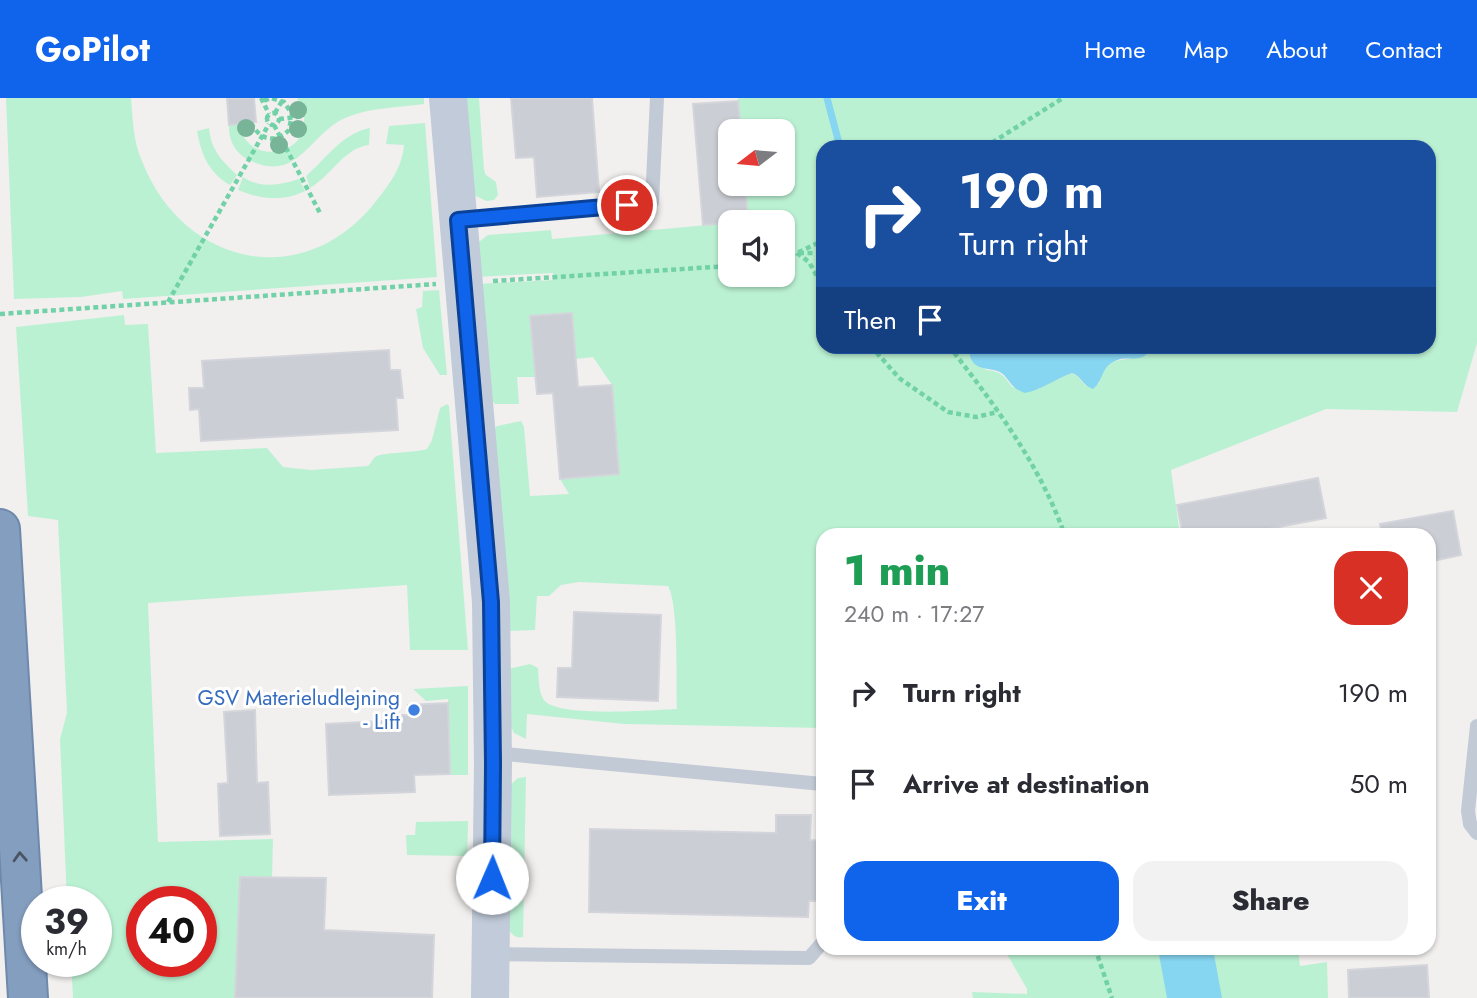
<!DOCTYPE html>
<meta charset="utf-8">
<style>
:root{--surface:#fff;--page:#f2f2f3;--text:#2b2b33;--muted:#7c7c81;--accent:#0f64eb}
body{margin:0;font-family:Jost,sans-serif;background:var(--page);color:var(--text);height:100vh;display:flex;flex-direction:column;font-size:26px;white-space:nowrap}
*{box-sizing:border-box;margin:0}
p{font-size:23px;color:var(--muted)}
.icon{flex:none;width:38px;height:38px;fill:none;stroke:currentColor;stroke-width:2;stroke-linecap:round;stroke-linejoin:round}
.map{position:relative;flex:1;overflow:hidden}
.panel{position:absolute;left:816px;top:430px;width:620px;height:427px;display:flex;flex-direction:column;background:var(--surface);border-radius:21px;box-shadow:0 2px 5px #0004}
.panel>*{flex:none}
.banner{position:absolute;left:816px;top:42px;width:620px;height:214px;border-radius:21px;box-shadow:0 2px 5px #0004;background:#1a4fa0;color:#fff;overflow:hidden}
.needle{width:46px;rotate:254deg}
.fabs{position:absolute;left:718px;top:21px;display:grid;gap:14px}
.fabs a{display:grid;place-items:center;width:77px;height:77px;border-radius:14px;background:var(--surface);box-shadow:0 2px 5px #0004;font-size:35px}
.speed{position:absolute;left:21px;top:788px;display:flex;gap:14px;font-size:35px;font-weight:700;text-align:center}
.speed>*{display:grid;place-content:center;width:91px;height:91px;border-radius:50%;background:var(--surface);box-shadow:0 2px 5px #0004;line-height:1}
.speed small{font-size:18px;font-weight:400}
.speed .limit{border:10px solid #d22;background:#fff;color:#111}
.pin{position:absolute;display:grid;place-items:center;width:60px;height:60px;color:#fff;margin:-30px;border:4px solid #fff;border-radius:50%;box-shadow:0 2px 7px #0007}
.me{position:absolute;width:77px;margin:-38px;rotate:1deg;stroke-linejoin:round;filter:drop-shadow(0 0 5px #0008)}
.turn{display:flex;align-items:center;gap:24px;height:147px;padding:0 28px;font-size:32px}
.turn .icon{width:91px;height:91px;stroke-width:2.5}
.turn b{display:block;font-size:49px;line-height:60px}
.then{display:flex;align-items:center;height:66px;padding:0 28px;background:#0003;gap:14px;font-size:26px}
.round{display:grid;place-items:center;flex:none;width:74px;height:74px;border-radius:21px;background:var(--page)}
.head{display:flex;align-items:center;justify-content:space-between;height:119px;padding:0 28px}
h1{font-size:42px;font-weight:800;line-height:52px;color:#1e9e55}
.button{display:flex;gap:14px;margin-top:auto;padding:14px 28px}
.button a{flex:1;height:80px;border-radius:21px;background:var(--accent);color:#fff;font-size:28px;font-weight:800;line-height:80px;text-align:center}
.button a+a{background:var(--page);color:var(--text)}
ul{padding:0;list-style:none}
li{display:flex;align-items:center;gap:21px;height:91px;padding:0 28px}
li div{flex:1}
li b{display:block;font-size:26px}
li em{font-style:normal}
header{display:flex;align-items:center;gap:42px;box-sizing:border-box;height:98px;padding:0 35px;background:var(--accent);color:#fff}
header strong{font-size:33px}
nav{display:flex;gap:38px;margin-inline-start:auto;font-size:24px}
.map>svg:first-child{display:block}
</style>
<header>
<strong>GoPilot</strong>
<nav><a>Home</a><a>Map</a><a>About</a><a>Contact</a></nav>
</header>
<div class="map">
<svg width="1477" height="900" viewBox="0 0 1477 900">
<rect width="100%" height="100%" fill="#f2efef"/>
<path fill="#bbf1d3" fill-rule="evenodd" d="M6,0H131C133,22 133,43 142,63C182,166 300,195 373,107C388,88 402,71 404,47L386,46L389,28L425,25L437,179L123,201L122,193L81,199L14,201Z
M297,0H424V6C398,10 370,9 345,20C308,37 298,86 249,62C235,55 228,41 229,27L240,26C246,75 329,55 297,0Z
M462,0H479L484,72L486,77L496,84L498,97L494,102L486,103L472,96Z
M738,0H1477V245L1457,314L1326,311L1171,372L1180,437L822,438V630L624,626L527,616L526,641L514,635L509,625L508,571L530,566L538,570C539,580 538,593 544,602C557,620 653,612 677,611C676,585 679,507 668,488L579,484L561,487L549,498H537L535,532L507,533L491,334L497,328L521,323L524,329L530,398L569,396L560,381L619,375L612,287L593,259L576,261L572,215L531,218L535,279H517L519,306H495L490,300L478,186L553,182V175L476,179V146L488,137L551,132L552,141L730,125V177H782V124H742L748,123L745,86H782V33H741ZM822,49H1428V248L1153,249C1135,272 1105,248 1099,286L1086,288L1078,279L1072,275L1043,287L1039,291L1012,289C1004,277 1000,273 986,272L969,255V248H822Z
M209,30C211,52 222,63 237,77L230,87C209,75 201,56 197,33Z
M370,30L369,47C344,50 331,78 310,90L306,78C327,60 341,36 370,30Z
M243,79C260,91 281,87 299,81L305,93C283,104 259,101 238,92Z
M439,192L447,277H440L423,250L416,211L422,209L423,193Z
M124,217L125,227L148,226L156,355L267,350L283,369L311,372L368,368C371,365 372,362 375,359C382,354 415,355 427,351L432,342L440,310L447,306L449,308L468,552H410L407,487L148,505L158,744L273,741L272,779H240L235,900H73L71,863H96V803H67L60,641L67,615L58,422L28,418L16,229ZM142,803H201V863H142Z
M468,588V677H450L448,601L426,603L413,591Z
M526,679L523,839C515,841 512,836 507,830L508,689L518,680Z
M468,723L467,781L464,780V758L407,757L406,737H415L416,724Z
M1298,850L1300,868L1327,864L1328,900H973L972,894L1027,896V891L1004,851Z"/>
<path fill="#86d5f1" d="M969,249L1153,248V249C1140,269 1128,255 1113,264C1101,270 1103,284 1093,291C1083,288 1081,278 1072,275C1055,281 1041,292 1025,295C1013,291 1012,286 1004,277C993,266 969,278 969,249Z
M1158,851H1213L1222,900H1167Z"/>
<g fill="none" stroke-linecap="round" stroke-linejoin="round">
<path stroke="#86d5f1" stroke-width="7" d="M827,0L840,49"/>
</g>
<path fill="#cbced4" stroke="#d3d5db" stroke-width="2" d="M227,0H254L256,24L229,27Z
M511,0H592L599,94L537,99L534,59L516,60Z
M738,3L741,33H730V86H745L748,124L703,127L693,6Z
M572,215L578,289L612,287L619,376L560,381L553,295L537,296L530,218Z
M389,252L390,272H400L403,300H396L398,332L201,343L199,311L190,312L189,290H204L202,263Z
M1318,380L1326,420L1231,438H1183L1177,407Z
M1453,413L1461,457L1428,464V438H1382L1380,426Z
M574,514L661,517L658,603L557,599L558,570H572Z
M448,605L450,676L414,677L415,694L329,697L326,626L385,623V617H408V607Z
M255,612L257,685L268,684L270,736L220,738L218,686L228,685L224,614Z
M776,717H811L810,742L822,743L821,803H809L808,819L589,814L590,731L776,735Z
M240,779L326,780L324,832L434,837L432,900H235Z
M1427,867L1429,900H1349L1348,872Z"/>
<g fill="none" stroke-linecap="round" stroke-linejoin="round">
<g stroke="#6f89ac" stroke-width="42">
<path id="highway" d="M0,431L28,900"/>
</g>
<path stroke="#71d1a7" stroke-width="4.5" stroke-dasharray="5 3.5" stroke-linecap="butt" d="M261,0L269,16
M267 21a6 6 0 1 1 12 0a6 6 0 1 1-12 0Z
M275,15L282,3
M279,21L304,18
M251,25C260,42 275,46 289,32L292,16L284,4L271,0L263,3
M274,27L321,117
M985,49L1063,0
M797,155L809,164L822,187
M799,155H822
M782,159L797,155L822,143
M493,183L730,168
M168,204L269,26
M0,216L436,186
M871,248L899,280L948,314L976,319L998,314
M949,248C994,306 1041,368 1065,438
M1095,850L1112,900"/>
<path stroke="#c2cad5" stroke-width="14" d="M459,122L652,104L657,0
M1477,628L1468,713L1470,726L1477,735
M494,655L822,686
M491,856L809,860L822,845"/>
<path stroke="#c1cbd9" stroke-width="38" d="M448,0L491,504L493,666L490,900"/>
<use href="#highway" stroke="#849ec0" stroke-width="38"/>
</g>
<g fill="#77b498">
<circle cx="298" cy="12" r="9"/>
<circle cx="246" cy="30" r="9"/>
<circle cx="298" cy="31" r="9"/>
<circle cx="279" cy="47" r="9"/>
</g>
<defs><path id="oneway-chevron" d="M-2-3.5L2.5 0L-2 3.5" fill="none" stroke-width="1.6" stroke-linecap="round" stroke-linejoin="round" transform="scale(1.75)"/></defs>
<use stroke="#495563" href="#oneway-chevron" transform="translate(20 759) rotate(-93)"/>
<g fill="none" stroke-linecap="round" stroke-linejoin="round">
<g stroke="#0a4199" stroke-width="18">
<path id="route" d="M492,780L493,666L491,504L458,122L627,107"/>
</g>
<use href="#route" stroke="#0f64eb" stroke-width="12"/>
</g>
<circle fill="#3f7fe0" stroke="#fff" stroke-width="2.5" cx="414" cy="612" r="7"/>
<g text-anchor="middle" stroke-width="6" stroke-linejoin="round" paint-order="stroke">
<g font-size="21" fill="#366cbe" stroke="#fff" text-anchor="end">
<text x="400" y="607">GSV Materieludlejning<tspan x="400" dy="24">- Lift</tspan></text>
</g>
</g>
</svg>
<div class="fabs">
<a><svg class="needle" viewBox="-14 -14 28 28"><path d="M0-13l5 13h-10z" fill="#e53935"/><path d="M0 13l5-13h-10z" fill="#7c7c81"/></svg></a>
<a><svg class="icon" aria-label="sound" viewBox="0 0 24 24"><path d="M4 9h4l5-4v14l-5-4H4zM17 9q2 3 0 6"/></svg></a>
</div>
<div class="speed"><div>39<small>km/h</small></div><div class="limit">40</div></div>
<div class="pin" style="left:627px;top:107px;background:#d93025"><svg class="icon" aria-label="arrive" viewBox="0 0 24 24"><path d="M6 21V4h12l-3 4 3 4H6"/></svg></div>
<svg class="me" style="left:492px;top:780px" viewBox="-20 -20 40 40"><circle r="19" fill="#fff"/><path d="M0-13L10 11 0 6-10 11z" fill="#0f64eb"/></svg>
<div class="banner">
<div class="turn"><svg class="icon" aria-label="right" viewBox="0 0 24 24"><path d="M7 20v-9h11M14 6l5 5-5 5"/></svg><div><b>190 m</b>Turn right</div></div>
<div class="then">Then<svg class="icon" aria-label="arrive" viewBox="0 0 24 24"><path d="M6 21V4h12l-3 4 3 4H6"/></svg></div>
</div>
<section class="panel">
<div class="head"><div><h1>1 min</h1><p>240 m · 17:27</p></div><a class="round" style="background:#d93025;color:#fff"><svg class="icon" aria-label="close" viewBox="0 0 24 24"><path d="M6 6l12 12M18 6L6 18"/></svg></a></div>
<ul>
<li><svg class="icon" aria-label="right" viewBox="0 0 24 24"><path d="M7 20v-9h11M14 6l5 5-5 5"/></svg><div><b>Turn right</b></div><em>190 m</em></li>
<li><svg class="icon" aria-label="arrive" viewBox="0 0 24 24"><path d="M6 21V4h12l-3 4 3 4H6"/></svg><div><b>Arrive at destination</b></div><em>50 m</em></li>
</ul>
<div class="button"><a>Exit</a><a>Share</a></div>
</section>
</div>
